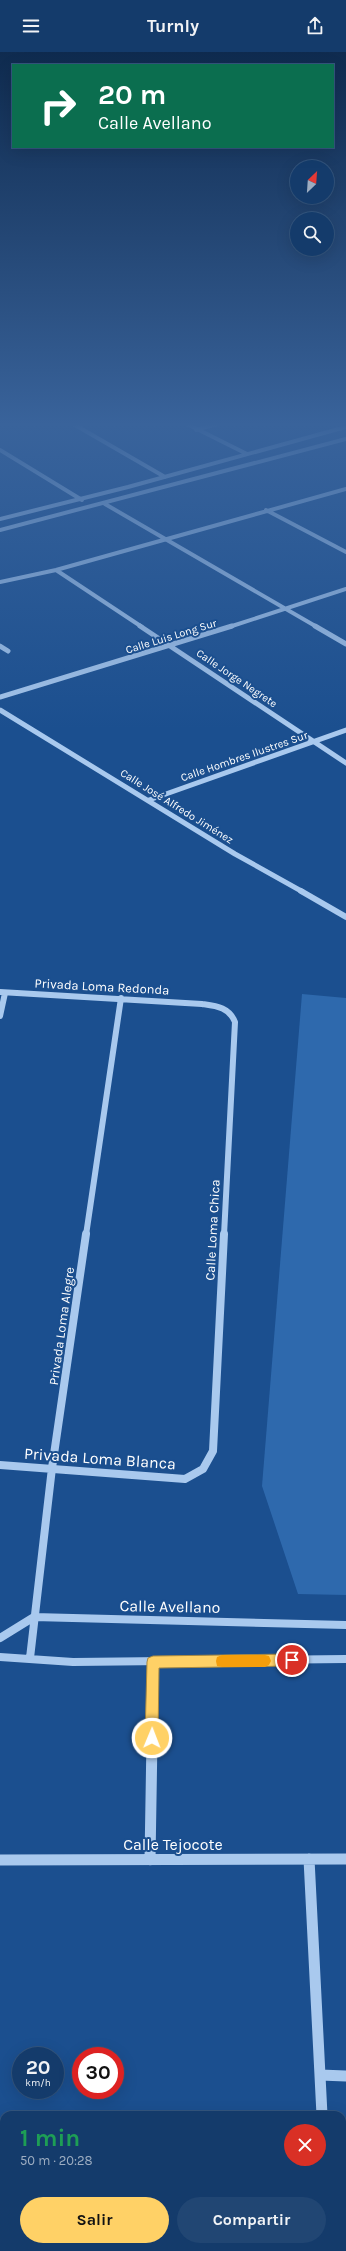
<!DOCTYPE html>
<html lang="es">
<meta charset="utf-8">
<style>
:root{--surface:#143b6b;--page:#214673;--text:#f1f3f6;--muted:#9dadc1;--line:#33557e;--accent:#ffd166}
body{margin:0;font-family:Karla,sans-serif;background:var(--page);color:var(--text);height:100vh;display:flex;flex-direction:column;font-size:15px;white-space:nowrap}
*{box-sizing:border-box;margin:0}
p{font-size:13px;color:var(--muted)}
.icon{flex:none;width:22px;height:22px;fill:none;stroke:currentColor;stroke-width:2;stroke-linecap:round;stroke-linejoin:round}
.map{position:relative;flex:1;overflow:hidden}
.sheet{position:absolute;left:0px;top:2059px;width:346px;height:140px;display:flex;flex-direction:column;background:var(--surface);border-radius:12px 12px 0 0;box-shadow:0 4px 16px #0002,0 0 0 1px var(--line)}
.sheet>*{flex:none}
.hud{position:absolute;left:12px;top:12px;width:322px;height:84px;border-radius:0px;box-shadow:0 4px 16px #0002,0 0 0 1px var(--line);background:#0b6e4f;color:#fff;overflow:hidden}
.needle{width:26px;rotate:25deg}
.tools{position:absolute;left:290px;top:108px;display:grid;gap:8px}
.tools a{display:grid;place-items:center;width:44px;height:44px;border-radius:50%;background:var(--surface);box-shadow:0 4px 16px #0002,0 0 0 1px var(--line);font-size:20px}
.speed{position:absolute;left:12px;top:1995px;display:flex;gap:8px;font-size:20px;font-weight:700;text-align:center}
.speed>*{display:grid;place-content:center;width:52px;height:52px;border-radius:50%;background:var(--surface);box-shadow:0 4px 16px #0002,0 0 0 1px var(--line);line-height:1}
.speed small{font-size:10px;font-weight:400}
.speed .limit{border:6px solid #d22;background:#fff;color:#111}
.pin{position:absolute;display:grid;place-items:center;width:34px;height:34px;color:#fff;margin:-17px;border:2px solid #fff;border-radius:50%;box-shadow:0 1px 4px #0007}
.me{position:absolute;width:44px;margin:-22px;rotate:1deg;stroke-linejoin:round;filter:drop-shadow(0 0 3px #0008)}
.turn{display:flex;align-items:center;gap:14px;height:84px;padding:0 20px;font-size:18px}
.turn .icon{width:52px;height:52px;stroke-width:2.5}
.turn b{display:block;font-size:28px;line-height:34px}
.round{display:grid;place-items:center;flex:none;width:42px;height:42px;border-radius:21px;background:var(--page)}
.overview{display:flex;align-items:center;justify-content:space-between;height:68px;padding:0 20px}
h1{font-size:24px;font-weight:700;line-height:30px;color:#1e9e55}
.action{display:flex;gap:8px;margin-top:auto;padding:8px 20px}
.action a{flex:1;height:46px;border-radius:24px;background:var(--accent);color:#111;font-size:16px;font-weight:700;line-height:46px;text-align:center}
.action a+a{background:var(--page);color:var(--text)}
header{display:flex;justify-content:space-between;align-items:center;height:52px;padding:0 20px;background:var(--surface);font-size:18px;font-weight:700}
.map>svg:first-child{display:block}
</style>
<header><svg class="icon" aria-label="menu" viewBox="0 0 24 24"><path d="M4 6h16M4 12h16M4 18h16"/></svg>Turnly<svg class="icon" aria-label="share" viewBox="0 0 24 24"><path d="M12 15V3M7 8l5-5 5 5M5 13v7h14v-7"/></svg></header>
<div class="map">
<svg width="346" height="2199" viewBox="0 0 346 2199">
<rect width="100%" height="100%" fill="#1b4f8f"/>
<path fill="#2e69ad" d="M302,942L346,946V1543L298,1542L262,1434Z"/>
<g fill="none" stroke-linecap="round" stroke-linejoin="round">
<path stroke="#a9c9ee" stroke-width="4" d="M68,369L165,425
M181,369L247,402
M196,378L227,369
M0,398L82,448
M105,452L317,575
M266,458L346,500
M0,467L128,435L346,375
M0,478L346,387
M56,518L142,575
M0,530L56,518L346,437
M229,575L346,537"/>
<path stroke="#a9c9ee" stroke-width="5" d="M140,574L346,711
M315,574L346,592
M0,594L8,599
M0,645L232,574
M0,658L235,802L303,840
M149,748L346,678"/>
<path stroke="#a9c9ee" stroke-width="6" d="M301,839L346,865
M0,940L202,952C216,954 229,955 235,970L224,1183
M0,964L5,941
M86,1183L121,946"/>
<path stroke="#a9c9ee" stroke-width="8" d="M0,1413L185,1427L203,1417L213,1399L224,1182
M0,1586L34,1565L346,1573
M0,1605L73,1610L346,1607
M30,1606L52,1416L86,1182
M153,1627V1610"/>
<path stroke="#a9c9ee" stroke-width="11" d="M309,1807L322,2063
M0,1808L346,1807
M150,1808L153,1626
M320,2023L346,2024
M329,2195V2199"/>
</g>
<linearGradient id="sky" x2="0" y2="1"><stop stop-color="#0f2b4f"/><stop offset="0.55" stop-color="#39639b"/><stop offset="1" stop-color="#39639b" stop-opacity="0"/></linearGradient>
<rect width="346" height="677" fill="url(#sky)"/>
<path fill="#ffd166" stroke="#a68842" d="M292,1602L296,1604L298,1608L296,1612L292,1614L159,1616L158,1686L156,1691L152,1693L147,1691L145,1686L147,1610L148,1606L153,1604Z"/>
<path fill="#f59e0b" d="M222,1603H265L269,1604L271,1609L269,1613L265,1615H222L217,1614L216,1609L217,1605Z"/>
<g text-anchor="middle" stroke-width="4" stroke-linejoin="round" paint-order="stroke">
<g font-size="11" fill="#fff" stroke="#1b4f8f">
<text transform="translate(171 584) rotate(-17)" y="4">Calle Luis Long Sur</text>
<text transform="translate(237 626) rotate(34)" y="4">Calle Jorge Negrete</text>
<text transform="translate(244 704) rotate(-19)" y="4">Calle Hombres Ilustres Sur</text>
<text transform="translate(177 754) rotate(32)" y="4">Calle José Alfredo Jiménez</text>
</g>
<g font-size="13" fill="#fff" stroke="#1b4f8f">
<text transform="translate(102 934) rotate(3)" y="5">Privada Loma Redonda</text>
<text transform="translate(212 1178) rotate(-87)" y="5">Calle Loma Chica</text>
<text transform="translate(61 1274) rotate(-82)" y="5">Privada Loma Alegre</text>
</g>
<g font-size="16" fill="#fff" stroke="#1b4f8f">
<text transform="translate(100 1406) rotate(4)" y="6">Privada Loma Blanca</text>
<text transform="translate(170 1554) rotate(1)" y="6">Calle Avellano</text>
<text x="173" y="1798">Calle Tejocote</text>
</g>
</g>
</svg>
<div class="tools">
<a><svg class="needle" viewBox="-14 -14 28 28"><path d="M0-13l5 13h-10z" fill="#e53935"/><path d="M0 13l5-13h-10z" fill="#9dadc1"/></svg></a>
<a><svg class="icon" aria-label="search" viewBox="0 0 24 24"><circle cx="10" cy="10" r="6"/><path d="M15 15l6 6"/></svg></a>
</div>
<div class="speed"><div>20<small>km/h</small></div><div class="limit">30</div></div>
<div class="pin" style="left:292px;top:1608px;background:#d93025"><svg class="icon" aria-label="arrive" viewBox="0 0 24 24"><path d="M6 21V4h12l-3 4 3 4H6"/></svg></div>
<svg class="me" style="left:152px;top:1686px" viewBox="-20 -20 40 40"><circle r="17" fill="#ffd166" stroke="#fff" stroke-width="3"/><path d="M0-11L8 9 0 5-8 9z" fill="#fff"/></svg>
<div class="hud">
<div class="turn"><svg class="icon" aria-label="right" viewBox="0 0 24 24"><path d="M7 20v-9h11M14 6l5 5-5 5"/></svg><div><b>20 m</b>Calle Avellano</div></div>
</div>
<section class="sheet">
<div class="overview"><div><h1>1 min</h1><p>50 m · 20:28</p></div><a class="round" style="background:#d93025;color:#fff"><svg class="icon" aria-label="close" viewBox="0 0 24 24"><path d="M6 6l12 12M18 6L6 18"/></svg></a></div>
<div class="action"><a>Salir</a><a>Compartir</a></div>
</section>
</div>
